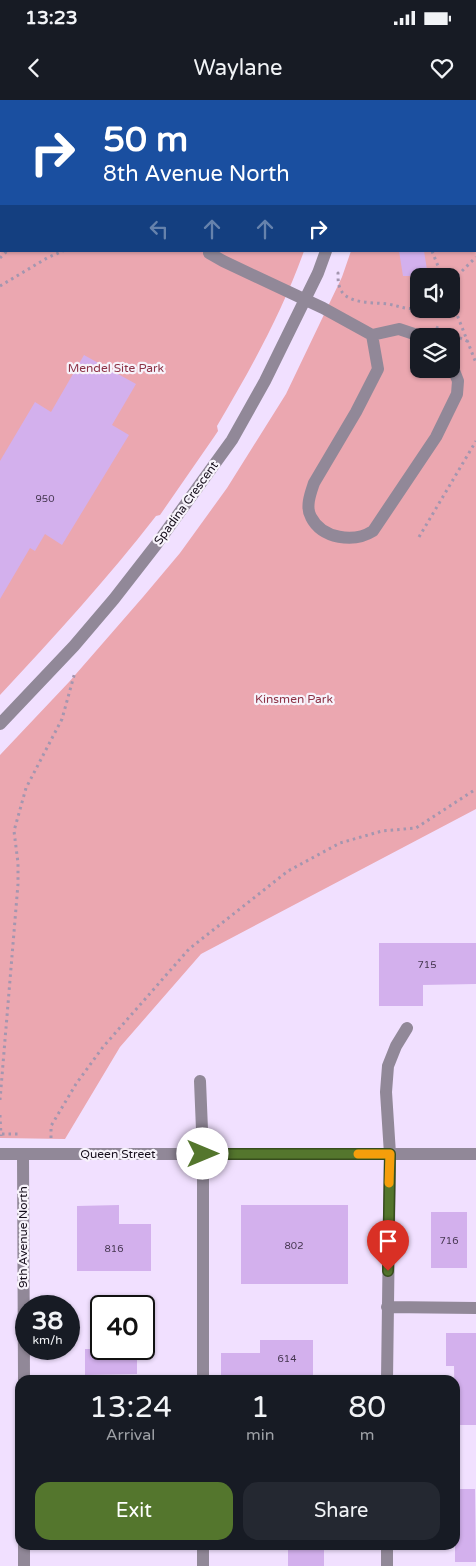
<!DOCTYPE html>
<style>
:root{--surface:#171b24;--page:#242831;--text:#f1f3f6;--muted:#9ea1a6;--accent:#54762d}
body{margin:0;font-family:"Varela Round",sans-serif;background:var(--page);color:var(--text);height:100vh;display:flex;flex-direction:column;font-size:19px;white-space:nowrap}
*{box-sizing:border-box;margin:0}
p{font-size:16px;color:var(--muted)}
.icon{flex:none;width:28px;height:28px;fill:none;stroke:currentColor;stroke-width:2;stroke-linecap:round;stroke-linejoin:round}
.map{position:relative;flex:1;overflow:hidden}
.sheet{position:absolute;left:15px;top:1275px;width:445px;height:175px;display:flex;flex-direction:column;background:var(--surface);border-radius:15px;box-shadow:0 1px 4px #0004}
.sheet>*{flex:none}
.guide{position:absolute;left:0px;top:0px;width:476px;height:152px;box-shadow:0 1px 4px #0004;background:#1a4fa0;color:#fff;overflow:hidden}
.tools{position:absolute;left:410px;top:168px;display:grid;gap:10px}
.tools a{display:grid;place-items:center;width:50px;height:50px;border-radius:10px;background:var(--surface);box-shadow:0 1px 4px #0004;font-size:25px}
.speed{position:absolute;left:15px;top:1195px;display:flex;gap:10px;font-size:25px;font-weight:700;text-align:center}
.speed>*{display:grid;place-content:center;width:65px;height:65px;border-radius:50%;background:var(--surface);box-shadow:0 1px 4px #0004;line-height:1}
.speed small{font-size:12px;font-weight:400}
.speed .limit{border:2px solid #111;border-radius:8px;background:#fff;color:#111}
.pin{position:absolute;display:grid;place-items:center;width:42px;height:42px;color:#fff;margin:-51px -21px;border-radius:50% 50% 50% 0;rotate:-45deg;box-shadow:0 0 5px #0007}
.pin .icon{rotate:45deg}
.me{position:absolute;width:55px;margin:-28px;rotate:90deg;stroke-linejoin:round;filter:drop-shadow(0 0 4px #0008)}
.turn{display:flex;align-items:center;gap:18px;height:105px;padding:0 20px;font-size:22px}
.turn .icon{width:65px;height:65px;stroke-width:2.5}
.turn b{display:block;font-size:35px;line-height:42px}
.lanes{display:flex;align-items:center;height:48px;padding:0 20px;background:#0003;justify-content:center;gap:25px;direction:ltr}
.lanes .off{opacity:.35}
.eta{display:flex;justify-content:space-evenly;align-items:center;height:85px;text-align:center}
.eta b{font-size:30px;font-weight:600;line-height:35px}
.cta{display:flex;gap:10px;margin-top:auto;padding:10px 20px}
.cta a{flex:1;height:58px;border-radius:15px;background:var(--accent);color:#fff;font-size:20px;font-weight:600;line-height:58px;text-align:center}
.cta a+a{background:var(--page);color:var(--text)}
.status{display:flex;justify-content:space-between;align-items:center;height:35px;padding:0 25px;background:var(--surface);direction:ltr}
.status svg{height:14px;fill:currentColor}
header{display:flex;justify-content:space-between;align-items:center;height:65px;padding:0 20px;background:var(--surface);font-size:22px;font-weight:600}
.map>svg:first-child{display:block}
</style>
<div class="status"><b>13:23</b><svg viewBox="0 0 49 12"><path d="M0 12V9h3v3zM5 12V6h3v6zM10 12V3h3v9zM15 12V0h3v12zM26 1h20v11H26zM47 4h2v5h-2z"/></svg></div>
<header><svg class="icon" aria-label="back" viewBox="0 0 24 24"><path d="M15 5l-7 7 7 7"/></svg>Waylane<svg class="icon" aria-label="heart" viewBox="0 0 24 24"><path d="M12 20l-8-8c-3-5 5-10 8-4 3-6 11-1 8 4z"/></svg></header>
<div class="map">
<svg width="476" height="1466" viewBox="0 0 476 1466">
<rect width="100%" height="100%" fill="#f1e0ff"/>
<path fill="#eba7b0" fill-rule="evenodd" d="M0,0H341L1,1V151H304C282,213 250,270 217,326L218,331L214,337L160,415L156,416C107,479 54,537 0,595Z
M403,0H476V709L201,854L120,947L65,1039L0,1038V655L69,582L143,497L180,453L227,388L286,294L342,177L351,151H475V1H403ZM419,176H451V209H419ZM419,236H451V269H419Z"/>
<path fill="#d3b0ed" d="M399,151H424L428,176H403Z
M84,255L136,284L112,325L129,335L62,445L45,434L35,451L30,448L0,499V361L35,302L51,312Z
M379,843H476V884L423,885V906H379Z
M119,1105V1124H151V1171H77V1106Z
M241,1105H348V1184H241Z
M431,1112H467V1168H431Z
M446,1233H476V1325H455L454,1266H446Z
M260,1240H313V1275L242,1276V1277L221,1278V1253H260Z
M85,1249H137V1274L85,1275Z
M455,1389H475L476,1462H455Z
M288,1445H324V1466H288Z"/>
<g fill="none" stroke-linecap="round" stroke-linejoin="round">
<path stroke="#a496af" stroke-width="3" stroke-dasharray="2.5 4" stroke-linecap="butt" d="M73,0L74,1
M149,1V0
M475,83L476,82
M0,89L1,90
M0,99L1,100
M475,110L476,111
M432,151L442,176
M0,158L7,151
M338,174V173C338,177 338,182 339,185C343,205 373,202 388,204C400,206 407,211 419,207
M0,186L47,158L63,151
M451,187L458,175L476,157
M451,191L454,207L476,263
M436,227L469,242
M419,437L476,341
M0,1000L18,784V763L14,731L26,688L62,619L75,572
M0,1015L1,1036
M2,1034H20
M51,1038V1026L76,984L103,947L189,849L288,771L340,743L382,731L416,728L476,689"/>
<path stroke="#918898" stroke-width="12" d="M352,1V0
M373,1V0
M209,153L223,161L323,208L372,235L399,229L420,236
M372,235L378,269L356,312L314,383C311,392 305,407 311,417C322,439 354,443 373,431L436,337L457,294L458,281L451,263
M0,624L74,546L114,499L156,445L232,340L265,281L318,173L326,151
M200,981L203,1054V1280
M0,1054H476
M23,1054L24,1280
M387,1207L476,1208
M387,1280L390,1054L386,992L388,966L396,946L407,928
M24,1445V1466
M203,1445V1466
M387,1466V1445"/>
</g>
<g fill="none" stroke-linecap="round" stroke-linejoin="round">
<g stroke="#374d1d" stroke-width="12">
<path id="route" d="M203,1054H390L388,1171"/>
</g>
<use href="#route" stroke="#54762d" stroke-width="9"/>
<path stroke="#f59e0b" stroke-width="9" d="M358,1054H390L389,1083"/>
</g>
<g text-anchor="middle" stroke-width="4.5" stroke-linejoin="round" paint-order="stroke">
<g font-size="10" fill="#453650">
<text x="45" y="402">950</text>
<text x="427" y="868">715</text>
<text x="449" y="1144">716</text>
<text x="294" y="1149">802</text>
<text x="114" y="1152">816</text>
<text x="287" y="1262">614</text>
</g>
<g font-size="12" fill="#8c3346" stroke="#f7f3fb">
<text x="116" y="272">Mendel Site Park</text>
<text x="294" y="603">Kinsmen Park</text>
</g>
<g font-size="12" fill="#160e1b" stroke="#f7f3fb">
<text transform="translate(186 403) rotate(-54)" y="4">Spadina Crescent</text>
<text x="118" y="1058">Queen Street</text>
<text transform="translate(23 1137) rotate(-90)" y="4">9th Avenue North</text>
</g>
</g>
</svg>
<div class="tools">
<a><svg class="icon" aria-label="sound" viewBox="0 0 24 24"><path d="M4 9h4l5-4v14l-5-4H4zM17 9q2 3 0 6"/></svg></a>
<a><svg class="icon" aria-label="layers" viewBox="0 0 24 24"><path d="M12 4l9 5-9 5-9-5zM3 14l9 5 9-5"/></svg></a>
</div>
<div class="speed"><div>38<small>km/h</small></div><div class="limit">40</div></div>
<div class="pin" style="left:388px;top:1171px;background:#d93025"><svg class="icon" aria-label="arrive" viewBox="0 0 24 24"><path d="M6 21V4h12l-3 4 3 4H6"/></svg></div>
<svg class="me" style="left:203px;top:1054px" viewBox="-20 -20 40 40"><circle r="19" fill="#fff"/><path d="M0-13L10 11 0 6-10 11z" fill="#54762d"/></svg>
<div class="guide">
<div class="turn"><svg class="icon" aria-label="right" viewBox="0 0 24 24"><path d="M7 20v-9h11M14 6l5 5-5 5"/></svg><div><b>50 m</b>8th Avenue North</div></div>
<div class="lanes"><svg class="icon off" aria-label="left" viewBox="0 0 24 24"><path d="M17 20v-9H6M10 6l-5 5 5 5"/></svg><svg class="icon off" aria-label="ahead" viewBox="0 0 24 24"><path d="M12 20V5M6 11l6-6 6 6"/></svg><svg class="icon off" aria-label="ahead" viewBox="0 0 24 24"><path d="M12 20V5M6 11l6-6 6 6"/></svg><svg class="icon" aria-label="right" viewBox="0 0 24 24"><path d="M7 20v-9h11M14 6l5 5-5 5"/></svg></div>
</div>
<section class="sheet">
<div class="eta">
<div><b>13:24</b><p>Arrival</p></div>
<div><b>1</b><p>min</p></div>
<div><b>80</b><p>m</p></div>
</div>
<div class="cta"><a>Exit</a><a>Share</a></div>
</section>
</div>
